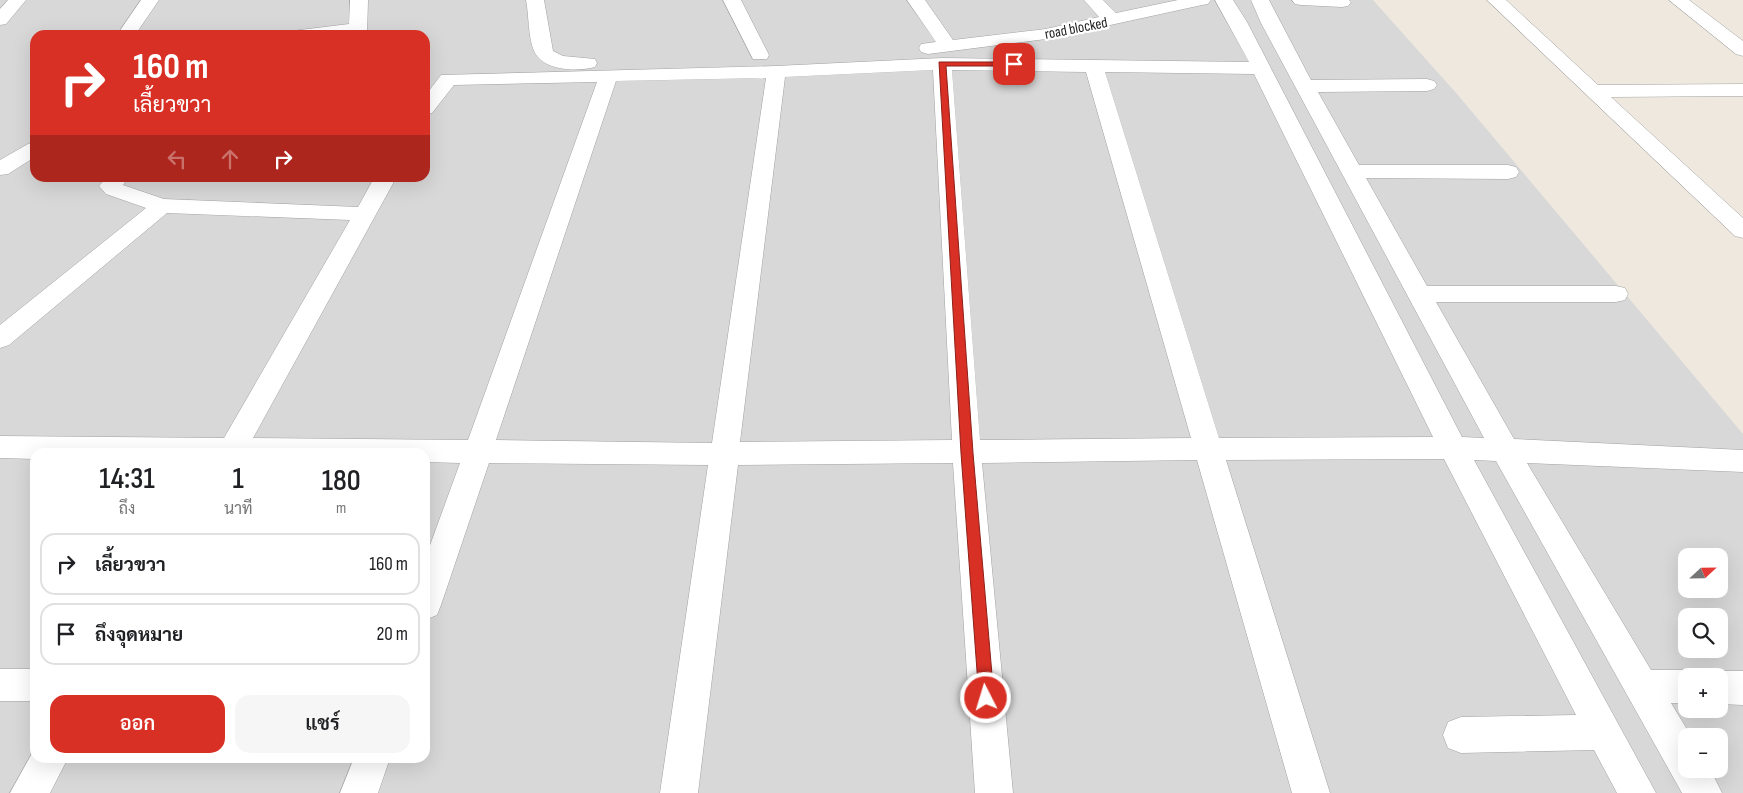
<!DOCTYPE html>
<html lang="th">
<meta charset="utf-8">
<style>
:root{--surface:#fff;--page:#f6f6f6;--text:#202124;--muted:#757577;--line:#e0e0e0;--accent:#d93025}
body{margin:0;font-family:"Sofia Sans Condensed",Sarabun,sans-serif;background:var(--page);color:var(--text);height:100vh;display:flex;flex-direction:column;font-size:19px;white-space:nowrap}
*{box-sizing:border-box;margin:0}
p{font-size:16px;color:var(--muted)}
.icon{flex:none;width:28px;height:28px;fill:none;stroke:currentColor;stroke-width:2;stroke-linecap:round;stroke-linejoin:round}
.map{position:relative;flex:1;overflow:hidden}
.drawer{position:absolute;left:30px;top:448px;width:400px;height:315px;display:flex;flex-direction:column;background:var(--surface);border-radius:15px;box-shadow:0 5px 20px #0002}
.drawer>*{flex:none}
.top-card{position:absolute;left:30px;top:30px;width:400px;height:152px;border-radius:15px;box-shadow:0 5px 20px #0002;background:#d93025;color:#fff;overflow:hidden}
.needle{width:32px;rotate:68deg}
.fabs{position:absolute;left:1678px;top:548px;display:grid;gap:10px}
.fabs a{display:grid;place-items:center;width:50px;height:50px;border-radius:10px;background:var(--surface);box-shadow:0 5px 20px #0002;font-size:25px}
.pin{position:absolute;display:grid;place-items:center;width:42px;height:42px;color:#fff;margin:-21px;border-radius:10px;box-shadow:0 2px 8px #0006}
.me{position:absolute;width:55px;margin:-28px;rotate:355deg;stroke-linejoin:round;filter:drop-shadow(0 0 4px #0008)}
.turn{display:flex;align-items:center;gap:18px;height:105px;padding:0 20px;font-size:22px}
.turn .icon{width:65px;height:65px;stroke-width:2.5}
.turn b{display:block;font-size:35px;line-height:42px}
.lanes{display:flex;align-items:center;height:48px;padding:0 20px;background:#0003;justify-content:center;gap:25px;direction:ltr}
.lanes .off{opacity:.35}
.eta{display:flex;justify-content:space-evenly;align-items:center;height:85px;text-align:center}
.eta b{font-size:30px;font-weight:600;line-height:35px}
.button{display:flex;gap:10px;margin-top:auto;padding:10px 20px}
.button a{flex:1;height:58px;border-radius:15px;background:var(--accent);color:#fff;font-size:20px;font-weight:600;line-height:58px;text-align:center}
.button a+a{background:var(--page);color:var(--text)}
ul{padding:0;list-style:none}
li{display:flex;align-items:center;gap:15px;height:62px;margin:0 10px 8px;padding:0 10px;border:2px solid var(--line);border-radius:15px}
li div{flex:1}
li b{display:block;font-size:19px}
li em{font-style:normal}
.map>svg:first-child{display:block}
</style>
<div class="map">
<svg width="1743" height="793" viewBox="0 0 1743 793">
<rect width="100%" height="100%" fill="#eee8df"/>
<path fill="#d9d8d8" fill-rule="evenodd" d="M0,0H1373L1457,94L1743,434V793H0ZM35,35H425V178H35ZM35,452H425V758H35ZM1686,556H1719V589H1686ZM1686,616H1719V649H1686ZM1686,676H1719V709H1686ZM1686,736H1719V769H1686Z"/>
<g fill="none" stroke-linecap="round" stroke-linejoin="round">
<g stroke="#a2a2a2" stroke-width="1">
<path id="minor" d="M8,0H26L6,24L0,25V9Z
M141,0H159L135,35H117Z
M350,0H368L367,35H291L294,31L300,30L349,24Z
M526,0H544L553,51L563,56L595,59L597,63L595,67C577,72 543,71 534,51C528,37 529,15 526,0Z
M723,0H741L769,55L767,59H753Z
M907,0H925L953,40L1046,29L1099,17L1084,0H1103L1116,13L1178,0H1211L1208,4L1202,5L1046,39L928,54L921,52L919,48L921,44L936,42Z
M1215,0H1233L1247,22L1462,437L1484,438L1261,23L1251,0H1269L1311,80L1427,79L1434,81L1437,85L1434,89L1427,91L1318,92L1359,165H1508L1516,167L1519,172L1516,177L1508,179L1366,178L1427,286H1616L1625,288L1628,294L1625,300L1616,302H1436L1514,439L1743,450V472L1527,463L1651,670H1686L1698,675L1686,676V703H1671L1691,736H1686V769H1710L1722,793H1682L1496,461L1474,460L1656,793H1617L1594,750L1461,753L1448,748L1443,735L1448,722L1461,717L1576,715L1444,459L1226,460L1330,793H1292L1197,460L982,463L1013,793H975L953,463L738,465L698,793H660L708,465L489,463L441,605L437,615L425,620V559L460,463L425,462V452H35V459L0,458V436L224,438L350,220L167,213L9,345L0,348V325L146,208L106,194L99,186L106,178H128L123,185L164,199L358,207L374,178H396L253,438L468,440L597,82L454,85L432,113L425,115V96L441,75L776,66L942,58L1249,62ZM933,70L952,440L740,442L785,77ZM952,70L1086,72L1191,438L980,440ZM1105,72L1254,74L1433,437L1219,438ZM766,78L712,443L496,440L616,81Z
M1292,0H1349L1351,2L1348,6L1342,7L1301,5L1295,4Z
M1487,0H1506L1598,85L1743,84V96L1611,97L1743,218V238L1735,236Z
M1669,0H1689L1743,41V56L1736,54Z
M35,142V157L8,174L0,175V160L28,144Z
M0,669H35V701H0Z
M1719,671H1743V705L1719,704V676H1707Z
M35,748V758H68L50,793H10Z
M354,758H390L378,793H340Z"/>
</g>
<use href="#minor" fill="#fff" fill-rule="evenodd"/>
</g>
<path fill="#d93025" stroke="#8d1f18" d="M939,62H1014L1018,64L1014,66H946L973,453L994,698L992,703L986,705L981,703L979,698L961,453Z"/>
<g text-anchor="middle" stroke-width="4.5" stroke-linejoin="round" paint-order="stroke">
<g font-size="15" fill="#1b1b1b" stroke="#fff">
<text transform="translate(1076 28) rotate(-11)" y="5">road blocked</text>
</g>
</g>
</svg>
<div class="fabs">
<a><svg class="needle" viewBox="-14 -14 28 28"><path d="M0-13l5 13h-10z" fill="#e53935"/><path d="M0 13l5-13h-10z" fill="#757577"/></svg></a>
<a><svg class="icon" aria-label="search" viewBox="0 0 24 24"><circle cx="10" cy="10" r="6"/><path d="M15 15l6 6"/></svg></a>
<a>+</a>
<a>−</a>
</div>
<div class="pin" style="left:1014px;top:64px;background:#d93025"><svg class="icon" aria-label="arrive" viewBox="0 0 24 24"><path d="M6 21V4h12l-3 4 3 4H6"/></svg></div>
<svg class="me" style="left:986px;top:698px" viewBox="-20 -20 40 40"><circle r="17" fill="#d93025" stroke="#fff" stroke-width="3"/><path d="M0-11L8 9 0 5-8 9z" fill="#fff"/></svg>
<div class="top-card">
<div class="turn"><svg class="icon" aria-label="right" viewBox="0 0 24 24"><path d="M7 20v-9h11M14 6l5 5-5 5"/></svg><div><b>160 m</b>เลี้ยวขวา</div></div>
<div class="lanes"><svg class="icon off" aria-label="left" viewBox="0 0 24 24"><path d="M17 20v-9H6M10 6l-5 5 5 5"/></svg><svg class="icon off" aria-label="ahead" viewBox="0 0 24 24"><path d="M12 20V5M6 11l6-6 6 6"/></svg><svg class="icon" aria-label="right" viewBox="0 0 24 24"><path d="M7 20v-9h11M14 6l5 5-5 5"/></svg></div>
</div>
<section class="drawer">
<div class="eta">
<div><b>14:31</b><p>ถึง</p></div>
<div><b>1</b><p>นาที</p></div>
<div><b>180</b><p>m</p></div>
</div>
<ul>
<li><svg class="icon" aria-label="right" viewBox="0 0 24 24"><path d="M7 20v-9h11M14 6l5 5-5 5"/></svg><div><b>เลี้ยวขวา</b></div><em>160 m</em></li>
<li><svg class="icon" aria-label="arrive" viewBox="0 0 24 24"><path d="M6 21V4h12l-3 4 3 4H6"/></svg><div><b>ถึงจุดหมาย</b></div><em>20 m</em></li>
</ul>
<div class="button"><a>ออก</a><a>แชร์</a></div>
</section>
</div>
